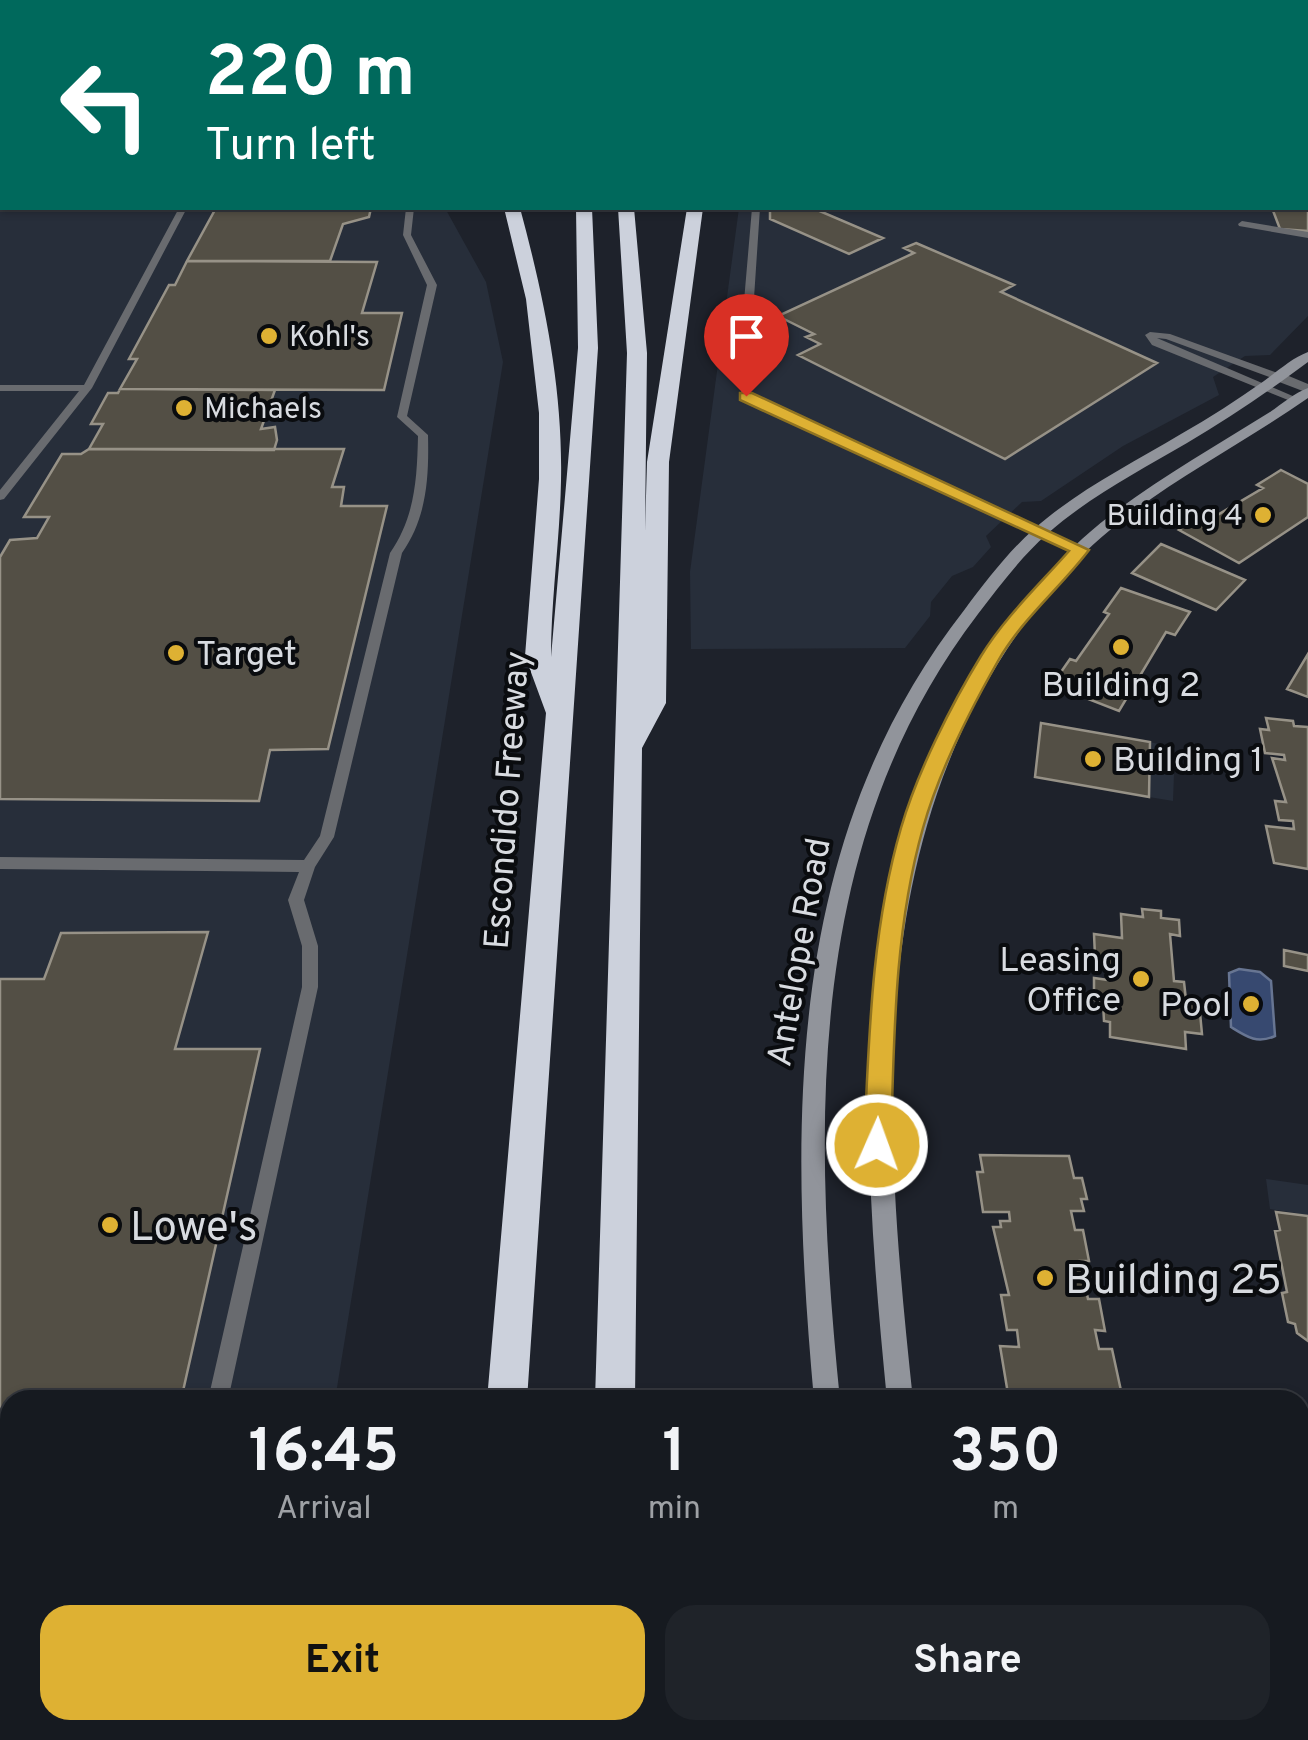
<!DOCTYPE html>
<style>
:root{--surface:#161a20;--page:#1f2329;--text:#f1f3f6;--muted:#9ea1a5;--line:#35383e;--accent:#deb133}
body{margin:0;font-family:Overpass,sans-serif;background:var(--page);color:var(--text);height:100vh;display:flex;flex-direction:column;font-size:38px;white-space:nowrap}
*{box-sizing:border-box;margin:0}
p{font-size:32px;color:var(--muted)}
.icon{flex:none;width:55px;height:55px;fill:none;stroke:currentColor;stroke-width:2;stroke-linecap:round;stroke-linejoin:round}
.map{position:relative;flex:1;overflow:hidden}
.panel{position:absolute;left:0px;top:1390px;width:1310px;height:350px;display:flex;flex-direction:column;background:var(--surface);border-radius:30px 30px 0 0;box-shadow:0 2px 8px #0004,0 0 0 2px var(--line)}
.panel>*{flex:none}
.hud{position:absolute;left:0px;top:0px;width:1310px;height:210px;box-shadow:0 2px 8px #0004,0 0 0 2px var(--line);background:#00695c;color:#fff;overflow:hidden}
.pin{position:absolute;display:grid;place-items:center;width:85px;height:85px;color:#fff;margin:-102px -42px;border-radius:50% 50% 50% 0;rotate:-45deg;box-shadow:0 0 10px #0007}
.pin .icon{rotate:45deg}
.me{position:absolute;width:110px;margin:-55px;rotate:2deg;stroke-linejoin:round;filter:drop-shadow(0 0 8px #0008)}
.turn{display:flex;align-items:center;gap:35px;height:210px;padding:0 40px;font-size:45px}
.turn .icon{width:130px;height:130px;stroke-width:2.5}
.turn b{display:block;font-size:70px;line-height:85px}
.eta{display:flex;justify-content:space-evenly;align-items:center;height:170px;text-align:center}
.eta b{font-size:60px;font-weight:700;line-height:70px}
.button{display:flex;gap:20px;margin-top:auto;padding:20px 40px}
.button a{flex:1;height:115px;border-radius:30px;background:var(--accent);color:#111;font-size:40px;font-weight:700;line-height:115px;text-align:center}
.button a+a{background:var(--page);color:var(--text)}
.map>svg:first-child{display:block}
</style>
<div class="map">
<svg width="1308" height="1740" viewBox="0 0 1308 1740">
<rect width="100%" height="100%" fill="#1e222b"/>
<path fill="#272e3a" d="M0,26L2,208H445L486,282L503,362L335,1400H10V1730H281L280,1740H0Z
M1308,150V316L1270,355L1245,356L1213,377L1219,395L1123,446L1041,501L1022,502L986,536L991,547L973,567L952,576L931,602L930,616L905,648L691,649L690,572L739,208H1308Z
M1150,742L1175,748L1173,801L1149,797Z
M1266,1179L1308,1185V1215L1270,1209Z"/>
<path fill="#374970" stroke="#677592" stroke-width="2.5" d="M1239,969L1260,972L1271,981L1275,1036C1257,1044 1247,1037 1231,1027L1229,973Z"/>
<path fill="#534f45" stroke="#979287" stroke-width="2.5" d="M1308,207V231L1280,229L1272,208Z
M216,208H371L369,217L343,224L330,261H187Z
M770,208L815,209L883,238L849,254L770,219Z
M916,243L1014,285L1001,292L1157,363L1005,459L798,355L820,344L806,337L814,334L778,316L914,253L904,248Z
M187,261L377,262L362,313H402L384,390L120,389L137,359H129L169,285H175Z
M120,389L275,390L261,429L275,427L277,440L274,450L89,449L103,424H91L108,393H118Z
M89,449H344L332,487H344L341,506H387L328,749L270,750L259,801L0,799V557L10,540L37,538L49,517H24L62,454H81Z
M1281,470L1308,484V517L1239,563L1179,530L1207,513L1214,517L1263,488L1257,485Z
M1161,544L1245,580L1216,610L1132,573Z
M1121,588L1190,612L1175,635L1166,632L1119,711L1052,685L1070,659L1076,661L1109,614L1104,612Z
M1308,654V697L1287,689Z
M1266,718L1293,721L1294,726L1308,727V869L1274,863L1266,826L1294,829L1293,821L1279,820L1275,801L1286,802L1272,758L1285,760L1284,755L1265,753L1260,729L1269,730Z
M1041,723L1150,742L1149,797L1035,777Z
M1142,909L1161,911V918L1179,920L1180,936L1170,934L1174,981L1184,982L1186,1000L1199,1002L1202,1034L1185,1032L1186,1049L1110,1037V1022L1104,1021L1103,1002L1094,1000V978L1108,980L1107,958L1095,956L1094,934L1122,938L1121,914L1143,917Z
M208,932L175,1049H260L181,1400H10V1631L0,1666V979H44L61,933Z
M1284,950L1308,955V971L1284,966Z
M980,1155L1069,1156L1074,1178H1082L1087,1199H1081L1084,1211H1071L1075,1230H1083L1089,1261H1080L1088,1299H1099L1105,1331L1095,1330L1099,1349H1112L1123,1400H1009L1000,1346L1019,1347L1017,1330H1007L1001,1295H1009L993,1227H1001L1000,1221H1010L1009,1212H983L977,1172H983Z
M1276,1212L1308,1216V1341L1297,1333L1295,1324L1288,1322L1282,1293L1287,1292L1275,1231L1280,1230Z
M1047,1730H1215L1218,1740H1049Z"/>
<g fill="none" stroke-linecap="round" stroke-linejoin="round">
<path fill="#696b6f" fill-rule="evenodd" d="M0,30H2V35L0,36Z
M0,121H2V136H0Z
M179,208H187L92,388L4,499L0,500V490L79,391H0V385H84Z
M406,208H414L411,235L437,285L407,416L428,435C429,478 427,517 402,553L334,837L315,867L304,900L318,946V987L228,1400H208L302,987V946L288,900L299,872L0,869V857L304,860L320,836L390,553C415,517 417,479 418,436L397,417L427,285L403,235Z
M752,208H760L753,313L742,327L751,394L1084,547V553H1076L742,398L732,327L743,313Z
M1242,221L1308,232V238L1239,226L1238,224Z
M1150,332L1170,334L1283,375V379H1275L1166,339L1157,338L1302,400L1293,402L1152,345L1145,335Z
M132,1730H156L154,1740H130Z"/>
<path fill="#696b6f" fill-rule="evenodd" d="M1274,374H1284L1308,384V393L1274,380Z"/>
<path fill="#91949b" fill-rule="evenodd" d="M1308,352V362L1282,381C1251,403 1219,424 1187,443C1139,471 1089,497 1047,534C1021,557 999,587 978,614C803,843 813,1129 840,1400H814C789,1123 784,840 965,609C986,581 1008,552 1034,529C1078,490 1131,464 1181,434C1209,418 1237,400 1264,381C1278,371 1292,358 1308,352Z
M1308,388V398C1228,454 1134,497 1068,570C857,805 882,1109 913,1400H887C860,1124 838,838 1021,608C1040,584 1059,560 1082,539C1115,509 1154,484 1192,460C1218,444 1244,428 1270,412C1282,404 1294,393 1308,388Z
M841,1730H873L874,1740H842Z
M923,1730H955L956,1740H924Z"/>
<path fill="#afb4bd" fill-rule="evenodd" d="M0,0H1308V5L0,4Z"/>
<path fill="#ccd1dc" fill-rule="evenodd" d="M371,0H401L402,2H372Z
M473,0H487L488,2H474Z
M509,0H522L523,2H510Z
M543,0H556L557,2H544Z
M579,0H593L594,2H580Z
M843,0L844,2L831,1V0Z
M1102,0H1127V1L1103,2Z
M0,13H2V21H0Z
M504,208H520C544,297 563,388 561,481C560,539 551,598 551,657L578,348L576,208H592L598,348L527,1400H487L546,713L525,656L539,479V413L526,299Z
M618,208H634L647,353L645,531L647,462L687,208H703L669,462L666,703L642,748L635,1400H595L627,353Z
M458,1730H504V1740H456Z
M587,1730H633V1740H585Z"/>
</g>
<path fill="#deb133" stroke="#907321" stroke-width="2.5" d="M740,393H752L1089,550C1060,588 1022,619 998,661C969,712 939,771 923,828C894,930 894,1039 891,1145L887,1153L877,1157L868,1153L864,1145C869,1039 871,931 901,828C917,773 951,705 981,656C1005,617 1039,585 1069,551L740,400Z"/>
<g fill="#deb133" stroke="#0a0c0f" stroke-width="4">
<circle cx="269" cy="336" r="10"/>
<circle cx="184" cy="408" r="10"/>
<circle cx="1263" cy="515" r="10"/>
<circle cx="1121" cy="647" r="10"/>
<circle cx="176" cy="653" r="10"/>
<circle cx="1093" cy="759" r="10"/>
<circle cx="1141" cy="979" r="10"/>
<circle cx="1251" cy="1004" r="10"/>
<circle cx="110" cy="1225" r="10"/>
<circle cx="1045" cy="1278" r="10"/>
</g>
<g text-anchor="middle" stroke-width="8" stroke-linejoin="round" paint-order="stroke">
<g font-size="30" fill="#d8dbe0" stroke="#0a0c0f" text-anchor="start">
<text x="289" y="346">Kohl's</text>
<text x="204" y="418">Michaels</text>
<text x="1243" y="525" text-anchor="end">Building 4</text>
</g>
<g font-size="35" fill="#d8dbe0" stroke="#0a0c0f" text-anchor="start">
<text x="196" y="665">Target</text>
<text x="1121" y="696" text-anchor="middle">Building 2</text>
<text x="1113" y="771">Building 1</text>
<text x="1121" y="971" text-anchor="end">Leasing<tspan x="1121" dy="40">Office</tspan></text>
<text x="1231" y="1016" text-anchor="end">Pool</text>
</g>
<g font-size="35" fill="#d8dbe0" stroke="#0a0c0f">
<text transform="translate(506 800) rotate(-86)" y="12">Escondido Freeway</text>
<text transform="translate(798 952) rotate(-80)" y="12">Antelope Road</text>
</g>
<g font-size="42" fill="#d8dbe0" stroke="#0a0c0f" text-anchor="start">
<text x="130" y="1240">Lowe's</text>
<text x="1065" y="1293">Building 25</text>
</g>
</g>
</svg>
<div class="pin" style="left:746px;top:396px;background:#d93025"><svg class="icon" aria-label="arrive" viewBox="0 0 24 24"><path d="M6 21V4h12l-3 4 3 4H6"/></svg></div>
<svg class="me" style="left:877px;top:1145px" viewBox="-20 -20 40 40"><circle r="17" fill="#deb133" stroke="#fff" stroke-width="3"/><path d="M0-11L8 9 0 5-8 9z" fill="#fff"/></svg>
<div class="hud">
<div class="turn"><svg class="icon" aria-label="left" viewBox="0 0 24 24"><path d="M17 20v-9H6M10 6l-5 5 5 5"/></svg><div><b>220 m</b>Turn left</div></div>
</div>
<section class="panel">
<div class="eta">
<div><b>16:45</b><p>Arrival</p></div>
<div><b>1</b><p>min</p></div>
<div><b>350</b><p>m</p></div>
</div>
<div class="button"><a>Exit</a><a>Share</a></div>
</section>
</div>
